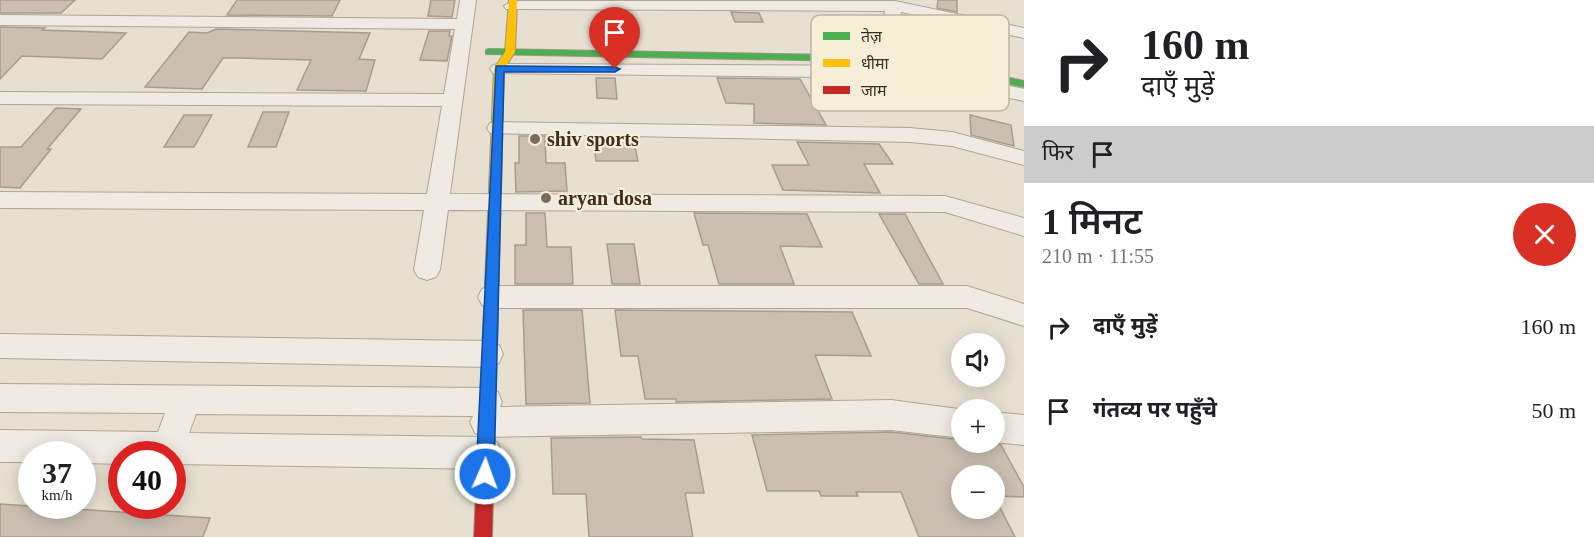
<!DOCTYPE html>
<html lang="hi">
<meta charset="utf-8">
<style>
:root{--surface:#fff;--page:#f6f6f6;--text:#202124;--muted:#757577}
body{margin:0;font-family:"Times New Roman","Noto Sans Devanagari",serif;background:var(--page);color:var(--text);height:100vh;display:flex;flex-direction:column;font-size:22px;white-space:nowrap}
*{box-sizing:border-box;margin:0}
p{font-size:20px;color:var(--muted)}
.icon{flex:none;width:33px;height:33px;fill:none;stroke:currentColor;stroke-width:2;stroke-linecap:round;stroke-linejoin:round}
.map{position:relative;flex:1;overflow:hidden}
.panel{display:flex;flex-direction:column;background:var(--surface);width:570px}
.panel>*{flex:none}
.guide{background:#fff;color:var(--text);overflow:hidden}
.buttons{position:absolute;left:951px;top:333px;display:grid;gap:12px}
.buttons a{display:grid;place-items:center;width:54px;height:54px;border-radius:50%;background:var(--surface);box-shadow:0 3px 15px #0003;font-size:30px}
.speed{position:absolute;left:18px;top:441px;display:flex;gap:12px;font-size:30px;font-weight:700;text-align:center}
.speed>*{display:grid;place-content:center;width:78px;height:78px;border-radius:50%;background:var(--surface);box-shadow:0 3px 15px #0003;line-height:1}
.speed small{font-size:15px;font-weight:400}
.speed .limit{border:9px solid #d22;background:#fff;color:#111}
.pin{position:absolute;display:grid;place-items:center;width:51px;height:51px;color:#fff;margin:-62px -26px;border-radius:50% 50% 50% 0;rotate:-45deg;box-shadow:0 0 6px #0007}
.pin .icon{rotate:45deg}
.me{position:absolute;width:66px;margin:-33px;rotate:2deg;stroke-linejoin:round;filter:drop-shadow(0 0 4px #0008)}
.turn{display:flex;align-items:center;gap:21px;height:126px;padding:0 18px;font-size:27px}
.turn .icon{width:78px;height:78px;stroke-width:2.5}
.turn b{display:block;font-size:42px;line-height:51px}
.then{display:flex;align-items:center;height:57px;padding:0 18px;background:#0003;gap:12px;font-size:22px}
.round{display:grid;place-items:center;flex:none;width:63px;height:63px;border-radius:32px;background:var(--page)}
.head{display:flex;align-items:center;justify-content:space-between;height:102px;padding:0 18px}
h1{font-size:36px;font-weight:600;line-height:45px}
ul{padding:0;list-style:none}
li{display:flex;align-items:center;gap:18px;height:84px;padding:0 18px}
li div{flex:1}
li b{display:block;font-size:22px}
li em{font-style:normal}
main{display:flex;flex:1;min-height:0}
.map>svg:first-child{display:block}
</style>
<main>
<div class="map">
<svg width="1024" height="537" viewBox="0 0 1024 537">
<rect width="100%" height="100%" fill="#e7e0d1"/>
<path fill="#cbbfb2" stroke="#a89c90" stroke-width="1.5" d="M0,0H75L61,13H0Z
M237,0H340L332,16L227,15Z
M431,0H455L452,17L428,16Z
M938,0H957V12L937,8Z
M731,12L759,13L763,22H735Z
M0,27L45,28L42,30L126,33L102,59L22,56L0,79Z
M216,29L370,33L359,59L375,60L366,91L297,90L311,60L240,58H223L202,89L145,87L189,32L207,33Z
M429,31H450L449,36H452L447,61L420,60Z
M596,78H615L617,99L597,98Z
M717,78L800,79L826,125L754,123V104L726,103Z
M56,108L81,109L47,149H51L20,188L0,187V147H21Z
M263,112H289L276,147H248Z
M184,115H212L194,147H164Z
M970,115L1011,125L1014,146L971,135Z
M519,136H545L546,163H565L567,191L516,192L515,163H519Z
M593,137L633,138L638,161H596Z
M797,142L879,144L893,164H864L880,193L783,190L772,165H809Z
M526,213H545L547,247H571L573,284H515V245H526Z
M694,213L807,214L822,247L780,246L794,284H719L708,245H703Z
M879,214H905L943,284H919Z
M607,244H634L640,284H612Z
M523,310H582L590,403L526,404Z
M615,310L852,312L871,356L815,355L832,399L676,402V399H645L638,356H621Z
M891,432L962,440V442H992L1001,445L1024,487V497L994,496V476H962V508H994V496L1015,537H919L901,492H856L858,496H821L819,491H767L752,435Z
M641,437L642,439L694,440L704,493H685L693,537H589L586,494H553L551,438Z
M0,504L210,518L203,537H0Z"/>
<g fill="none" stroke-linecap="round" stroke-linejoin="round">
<g stroke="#ada599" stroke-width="2">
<path id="street" d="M460,0H476L450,194L945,196L1024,218V236L945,212L448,210L440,270L436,277L427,280L418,277L414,270L424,210L0,208V192L427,194L442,106L0,104V92L444,94L455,29L0,25V15L457,19Z
M512,1H895L1024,28V38L901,12L898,47L895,51H883L880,47L885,11L506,9L504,6Z
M499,64L911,66L1024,89V101L911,78L493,73L490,69L493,65Z
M497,122L910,128L952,132L1024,151V165L952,146L910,142L490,133L487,128L490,123Z
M491,286H967L1024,304V326L967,308H491L482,305L478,297L482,289Z
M0,334L489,341L499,345L503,354L499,363L489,367L0,358Z
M0,384L487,388L498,392L502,402L500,407L891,400L966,410H962V438L891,430L486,437L475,433L470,422L473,416L196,414L189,433L486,437L497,442L502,453L497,464L486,469L172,464V454H122V464L82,463V454H32V462H0V430L158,432L165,413L0,412Z
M994,412L1024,415V445L994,442Z"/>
</g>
<g stroke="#9c958a" stroke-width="2">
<path id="fast" d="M489,49L897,56L944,63L1024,81V87L944,69L897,62L486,54V50Z"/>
</g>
<g stroke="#9c958a" stroke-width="2">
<path id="slow" d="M509,0H517L515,52L504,69L498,309L496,313L491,315L486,313L484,309L494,69L505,52Z"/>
</g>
<g stroke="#9c958a" stroke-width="2">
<path id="jam" d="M491,303L496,305L498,309L492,537H474L484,309L486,305Z"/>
</g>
<use href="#street" fill="#efebe3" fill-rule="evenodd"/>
<use href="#fast" fill="#4caf50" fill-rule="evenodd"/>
<use href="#slow" fill="#ffc107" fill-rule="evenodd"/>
<use href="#jam" fill="#c62828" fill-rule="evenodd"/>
</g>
<path fill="#1a73e8" stroke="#114b97" stroke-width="1.5" d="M496,66L615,67L620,69L615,72H504L494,474L491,481L485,483L479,481L476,474Z"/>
<g fill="#786c5e" stroke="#f7eed8" stroke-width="2">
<circle cx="535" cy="139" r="6"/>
<circle cx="546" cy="198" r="6"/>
</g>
<g text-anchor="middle" stroke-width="4.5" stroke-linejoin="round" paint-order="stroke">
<g font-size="20" font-weight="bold" fill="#3d2e20" stroke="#f7eed8" text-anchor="start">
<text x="547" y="146">shiv sports</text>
<text x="558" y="205">aryan dosa</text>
</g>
</g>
<rect x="811" y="15" width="198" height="96" rx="9" fill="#f7eed8" stroke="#bfb4a1" stroke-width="1.5"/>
<rect x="823" y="32" width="27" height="8" fill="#4caf50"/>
<rect x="823" y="59" width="27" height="8" fill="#ffc107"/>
<rect x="823" y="86" width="27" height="8" fill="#c62828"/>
<g font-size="16" fill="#3d2e20">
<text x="861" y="42">तेज़</text>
<text x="861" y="69">धीमा</text>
<text x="861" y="96">जाम</text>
</g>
</svg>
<div class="buttons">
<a><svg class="icon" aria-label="sound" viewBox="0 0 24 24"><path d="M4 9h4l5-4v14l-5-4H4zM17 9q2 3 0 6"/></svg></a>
<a>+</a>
<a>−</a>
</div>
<div class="speed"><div>37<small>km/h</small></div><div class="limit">40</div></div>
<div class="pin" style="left:615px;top:69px;background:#d93025"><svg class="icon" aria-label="arrive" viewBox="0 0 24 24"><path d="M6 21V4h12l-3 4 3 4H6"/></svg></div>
<svg class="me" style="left:485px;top:474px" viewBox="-20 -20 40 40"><circle r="17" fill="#1a73e8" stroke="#fff" stroke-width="3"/><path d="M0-11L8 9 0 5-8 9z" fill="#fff"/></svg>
</div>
<section class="panel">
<div class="guide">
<div class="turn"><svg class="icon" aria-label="right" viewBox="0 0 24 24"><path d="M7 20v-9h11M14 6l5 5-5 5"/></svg><div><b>160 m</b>दाएँ मुड़ें</div></div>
<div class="then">फिर<svg class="icon" aria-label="arrive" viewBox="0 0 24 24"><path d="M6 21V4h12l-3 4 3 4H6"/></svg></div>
</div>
<div class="head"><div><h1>1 मिनट</h1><p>210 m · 11:55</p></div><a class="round" style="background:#d93025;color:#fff"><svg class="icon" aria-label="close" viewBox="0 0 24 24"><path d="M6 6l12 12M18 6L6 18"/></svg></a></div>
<ul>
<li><svg class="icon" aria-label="right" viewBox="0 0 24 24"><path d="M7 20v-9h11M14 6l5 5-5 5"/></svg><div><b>दाएँ मुड़ें</b></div><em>160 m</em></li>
<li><svg class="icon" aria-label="arrive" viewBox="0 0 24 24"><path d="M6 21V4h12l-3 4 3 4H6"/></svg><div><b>गंतव्य पर पहुँचे</b></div><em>50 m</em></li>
</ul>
</section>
</main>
